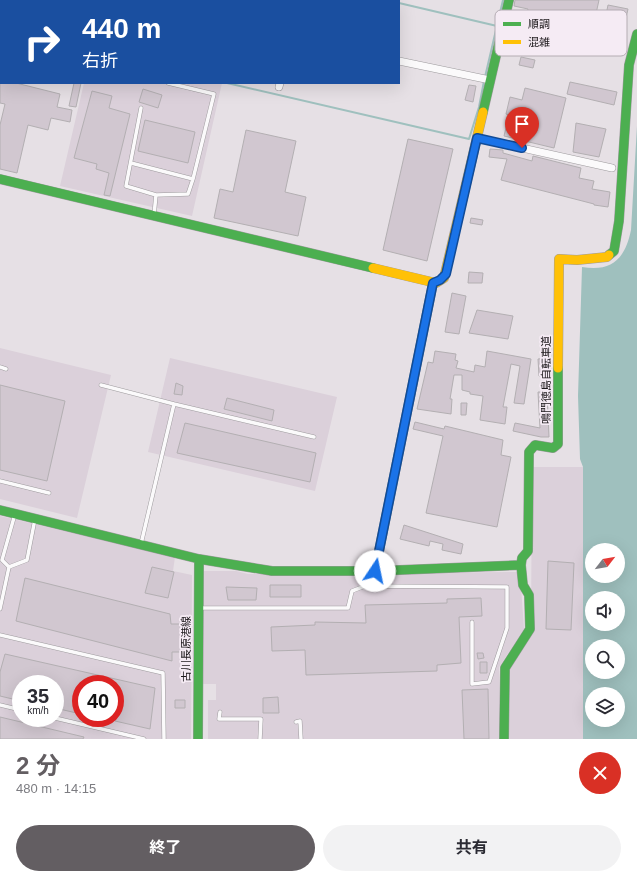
<!DOCTYPE html>
<html lang="ja">
<meta charset="utf-8">
<style>
:root{--surface:#fff;--page:#f2f2f3;--text:#2b2b33;--muted:#7c7c81;--accent:#635e62}
body{margin:0;font-family:Arial,"Noto Sans JP",sans-serif;background:var(--page);color:var(--text);height:100vh;display:flex;flex-direction:column;font-size:15px;white-space:nowrap}
*{box-sizing:border-box;margin:0}
p{font-size:13px;color:var(--muted)}
.icon{flex:none;width:22px;height:22px;fill:none;stroke:currentColor;stroke-width:2;stroke-linecap:round;stroke-linejoin:round}
.map{position:relative;height:739px;overflow:hidden}
.side{display:flex;flex-direction:column;background:var(--surface);flex:1}
.side>*{flex:none}
.hud{position:absolute;left:0px;top:0px;width:400px;height:84px;box-shadow:0 4px 16px #0002;background:#1a4fa0;color:#fff;overflow:hidden}
.needle{width:26px;rotate:59deg}
.tools{position:absolute;left:585px;top:543px;display:grid;gap:8px}
.tools a{display:grid;place-items:center;width:40px;height:40px;border-radius:50%;background:var(--surface);box-shadow:0 4px 16px #0002;font-size:20px}
.speed{position:absolute;left:12px;top:675px;display:flex;gap:8px;font-size:20px;font-weight:700;text-align:center}
.speed>*{display:grid;place-content:center;width:52px;height:52px;border-radius:50%;background:var(--surface);box-shadow:0 4px 16px #0002;line-height:1}
.speed small{font-size:10px;font-weight:400}
.speed .limit{border:6px solid #d22;background:#fff;color:#111}
.pin{position:absolute;display:grid;place-items:center;width:34px;height:34px;color:#fff;margin:-41px -17px;border-radius:50% 50% 50% 0;rotate:-45deg;box-shadow:0 0 4px #0007}
.pin .icon{rotate:45deg}
.me{position:absolute;width:44px;margin:-22px;rotate:11deg;stroke-linejoin:round;filter:drop-shadow(0 0 3px #0008)}
.turn{display:flex;align-items:center;gap:14px;height:84px;padding:0 16px;font-size:18px}
.turn .icon{width:52px;height:52px;stroke-width:2.5}
.turn b{display:block;font-size:28px;line-height:34px}
.round{display:grid;place-items:center;flex:none;width:42px;height:42px;border-radius:21px;background:var(--page)}
.headline{display:flex;align-items:center;justify-content:space-between;height:68px;padding:0 16px}
h1{font-size:24px;font-weight:700;line-height:30px;color:var(--accent)}
.primary-button{display:flex;gap:8px;margin-top:auto;padding:8px 16px}
.primary-button a{flex:1;height:46px;border-radius:24px;background:var(--accent);color:#fff;font-size:16px;font-weight:700;line-height:46px;text-align:center}
.primary-button a+a{background:var(--page);color:var(--text)}
.map>svg:first-child{display:block}
</style>
<div class="map">
<svg width="637" height="739" viewBox="0 0 637 739">
<rect width="100%" height="100%" fill="#e6e0e5"/>
<path fill="#dbd0da" fill-rule="evenodd" d="M84,83H222L192,216L60,186Z
M0,348L111,375L77,518L0,499Z
M170,358L337,397L315,491L148,452Z
M532,467H583V739H508V670L531,626Z
M0,516L175,557L173,571L192,575L191,739H0ZM21,684H55V718H21ZM81,684H115V718H81Z
M201,571H236L248,574L520,572L524,629L499,667L500,739H208V700H216V684H201Z"/>
<path fill="#9fc0be" fill-rule="evenodd" d="M637,126V739H583V467L580,459L578,396L582,267C612,272 625,259 631,230ZM592,550H618V576H592ZM592,598H618V624H592ZM592,646H618V672H592ZM592,694H618V720H592Z"/>
<g fill="none" stroke-linecap="round" stroke-linejoin="round">
<path stroke="#9fc0be" stroke-width="2" d="M384,0L389,1
M399,3L497,26
M0,30H1
M485,77L503,0
M227,83L469,139L479,107L484,81"/>
</g>
<path fill="#d1c7d0" stroke="#b3afb2" d="M515,0H599L592,32L526,18L528,9L514,6Z
M608,5L628,9L626,18L606,15Z
M521,57L535,60L533,68L519,65Z
M570,82L617,92L614,105L567,94Z
M0,83H16L60,94L57,107L72,110L70,122L51,118L48,130L28,125L17,173L0,169V125L5,104L0,103Z
M74,83H81L76,107L69,106Z
M469,85L476,86L473,102L465,100Z
M525,88L566,98L554,148L504,136L509,115L506,114L510,97L522,100Z
M143,89L162,95L158,108L139,102Z
M92,91L112,96L109,108L130,114L110,196L104,195L109,173L96,169L97,164L74,158Z
M145,120L195,132L188,163L138,151Z
M576,123L606,129L599,157L573,152Z
M246,130L296,141L285,192L306,197L298,236L214,218L220,189L233,192Z
M408,139L453,149L427,261L383,250Z
M490,149L503,150V153L532,161L533,156L581,168L579,178L594,181L592,189L610,192L608,207L594,205V204L501,180L507,159L489,157Z
M471,218L483,220L482,225L470,223Z
M469,272L483,273L482,283H468Z
M452,293L466,296L459,334L445,332Z
M477,310L513,316L508,339L469,333Z
M435,351L456,354L455,360L458,361L456,368L474,372L475,365L485,367L487,351L531,359L524,404L514,403L520,366L511,364L503,407H507L505,424L480,420L483,396L470,394V392L462,390V375H454L450,399H452L451,414L417,409L428,362L433,363Z
M549,358L550,375L539,376L538,359Z
M176,383L183,386L182,395L174,394Z
M0,385L65,401L47,481L0,470Z
M538,392H547L549,437H541L513,431L515,423L540,428Z
M227,398L274,410L272,421L224,409Z
M461,403H467L466,415H461Z
M415,422L444,429L445,426L503,440L501,455L511,457L497,527L426,513L443,436L413,429Z
M185,423L316,453L310,482L177,453Z
M404,525L463,544L461,554L442,550L443,544L430,541L429,546L400,539Z
M548,561L574,563L571,630L546,629Z
M152,567L174,572L168,598L145,593Z
M25,578L170,614L171,624H188V652H172V661L16,621Z
M270,585H301V597H270Z
M226,587L257,588L256,600H228Z
M481,598L482,616L459,617L461,663L437,665V671L306,675L305,650L272,651L271,627L315,625V622L366,623L365,605L447,603V599Z
M477,653H483L484,658L478,659Z
M5,654L155,688L150,729L115,721V684H81V714L55,708V684H21V701L0,696V672Z
M480,662H487V673H480Z
M488,689L489,739H464L462,690Z
M278,697L279,713H263V698Z
M175,700H185V708H175Z
M0,717L84,737L83,739H0Z"/>
<g fill="none" stroke-linecap="round" stroke-linejoin="round">
<g stroke="#9e9b9e" stroke-width="4.5">
<path id="lane" d="M168,83L214,94L193,179
M141,108L126,186L156,195L154,215
M131,163L193,179L188,194L156,195
M0,367L6,369
M101,385L174,404
M0,481L49,493
M141,544L174,404L314,437
M9,567L27,560L35,519
M200,608H348L352,591L365,586L507,587V628L489,682L472,684V622
M0,609L9,567L2,560L15,514
M0,635L163,673L164,739
M0,705L21,710
M220,712L219,719H261L260,739
M55,718L144,739
M296,722L300,721L301,739"/>
</g>
<g stroke="#9e9b9e" stroke-width="8">
<path id="street" d="M137,0L141,1
M120,1L121,0
M298,1L299,0
M399,61L490,80
M279,87L280,83
M477,138L612,168"/>
</g>
<g stroke="#9e9b9e" stroke-width="10">
<path id="fast" d="M483,112L509,0
M0,179L373,268
M609,255L614,251L619,221L629,65L637,34
M0,510L199,559L272,571H375L521,565
M375,571L433,283
M198,739L199,559
M504,739L505,668L530,629L529,595L523,585L521,565L522,558L528,551L529,452L535,445L553,448L558,444V368"/>
</g>
<g stroke="#9e9b9e" stroke-width="10">
<path id="slow" d="M373,268L436,283L444,278L483,112
M558,368L559,259L577,260L607,257L609,255"/>
</g>
<use href="#lane" stroke="#fbfafb" stroke-width="3.5"/>
<use href="#street" stroke="#fbfafb" stroke-width="7"/>
<use href="#fast" stroke="#4caf50" stroke-width="9"/>
<use href="#slow" stroke="#ffc107" stroke-width="9"/>
</g>
<g fill="none" stroke-linecap="round" stroke-linejoin="round">
<g stroke="#114b97" stroke-width="10">
<path id="route" d="M375,571L433,283L440,280L446,274L477,138L522,148"/>
</g>
<use href="#route" stroke="#1a73e8" stroke-width="7"/>
</g>
<g text-anchor="middle" stroke-width="3.5" stroke-linejoin="round" paint-order="stroke">
<g font-size="11" fill="#1c181b" stroke="#f5ebf4">
<text transform="translate(546 380) rotate(-90)" y="4">鳴門徳島自転車道</text>
<text transform="translate(186 649) rotate(-90)" y="4">古川長原港線</text>
</g>
</g>
<rect x="495" y="10" width="132" height="46" rx="6" fill="#f5ebf4" stroke="#b4acb3" stroke-width="1"/>
<rect x="503" y="22" width="18" height="4" fill="#4caf50"/>
<rect x="503" y="40" width="18" height="4" fill="#ffc107"/>
<g font-size="11" fill="#1c181b">
<text x="528" y="28">順調</text>
<text x="528" y="46">混雑</text>
</g>
</svg>
<div class="tools">
<a><svg class="needle" viewBox="-14 -14 28 28"><path d="M0-13l5 13h-10z" fill="#e53935"/><path d="M0 13l5-13h-10z" fill="#7c7c81"/></svg></a>
<a><svg class="icon" aria-label="sound" viewBox="0 0 24 24"><path d="M4 9h4l5-4v14l-5-4H4zM17 9q2 3 0 6"/></svg></a>
<a><svg class="icon" aria-label="search" viewBox="0 0 24 24"><circle cx="10" cy="10" r="6"/><path d="M15 15l6 6"/></svg></a>
<a><svg class="icon" aria-label="layers" viewBox="0 0 24 24"><path d="M12 4l9 5-9 5-9-5zM3 14l9 5 9-5"/></svg></a>
</div>
<div class="speed"><div>35<small>km/h</small></div><div class="limit">40</div></div>
<div class="pin" style="left:522px;top:148px;background:#d93025"><svg class="icon" aria-label="arrive" viewBox="0 0 24 24"><path d="M6 21V4h12l-3 4 3 4H6"/></svg></div>
<svg class="me" style="left:375px;top:571px" viewBox="-20 -20 40 40"><circle r="19" fill="#fff"/><path d="M0-13L10 11 0 6-10 11z" fill="#1a73e8"/></svg>
<div class="hud">
<div class="turn"><svg class="icon" aria-label="right" viewBox="0 0 24 24"><path d="M7 20v-9h11M14 6l5 5-5 5"/></svg><div><b>440 m</b>右折</div></div>
</div>
</div>
<section class="side">
<div class="headline"><div><h1>2 分</h1><p>480 m · 14:15</p></div><a class="round" style="background:#d93025;color:#fff"><svg class="icon" aria-label="close" viewBox="0 0 24 24"><path d="M6 6l12 12M18 6L6 18"/></svg></a></div>
<div class="primary-button"><a>終了</a><a>共有</a></div>
</section>
